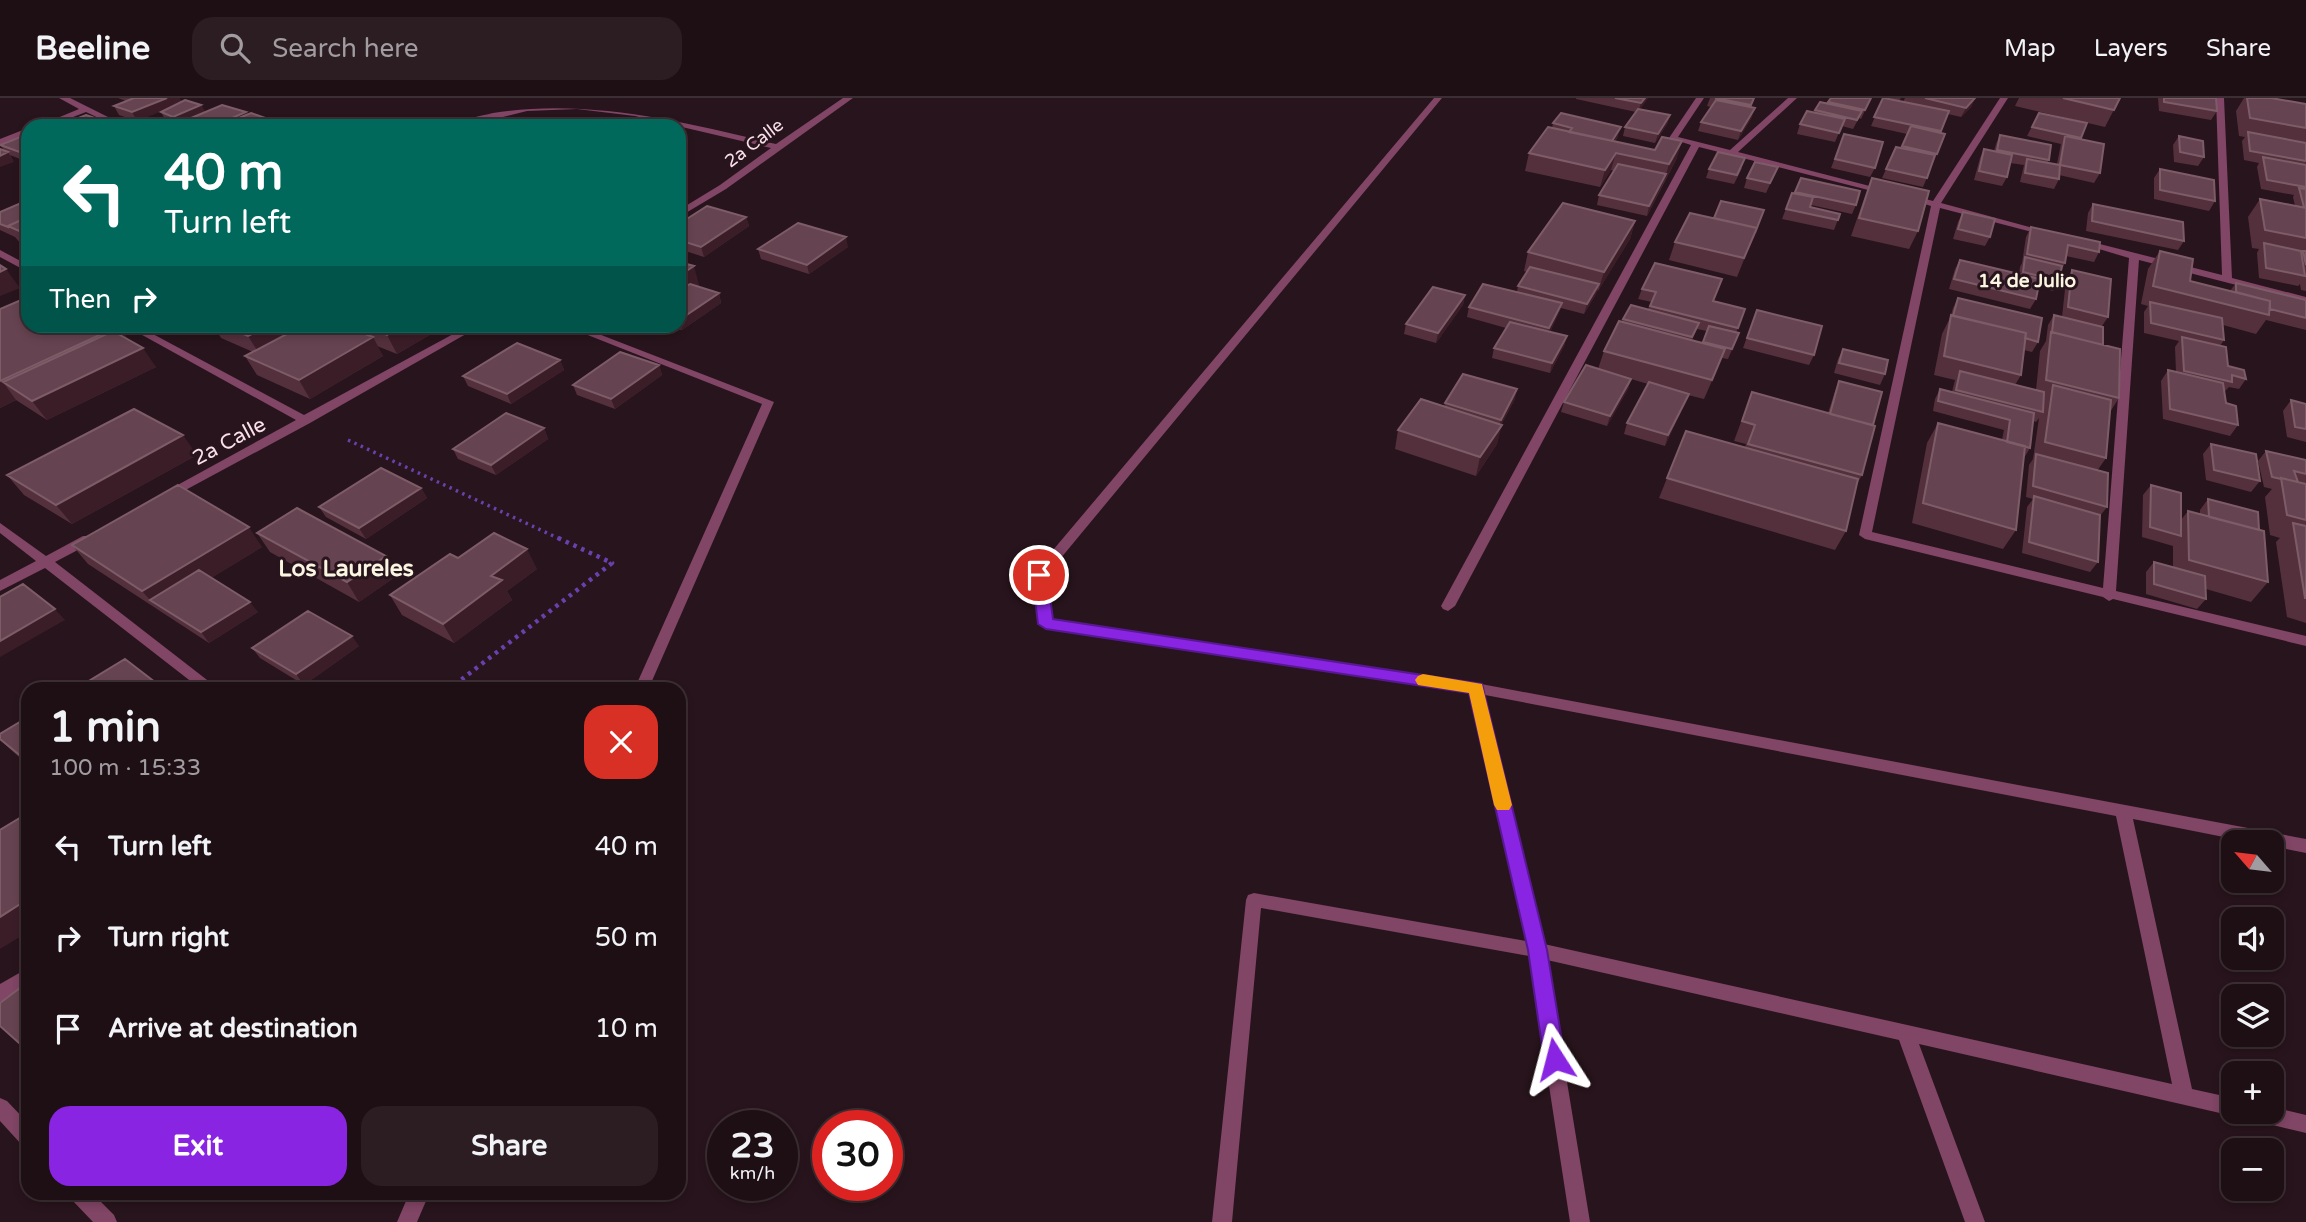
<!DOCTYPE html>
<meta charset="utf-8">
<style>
:root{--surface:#1e0f15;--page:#2b1d22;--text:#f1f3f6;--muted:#a19ca0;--line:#3c2f34;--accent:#8925e2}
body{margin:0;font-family:"Varela Round",sans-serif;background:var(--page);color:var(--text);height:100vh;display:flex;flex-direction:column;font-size:26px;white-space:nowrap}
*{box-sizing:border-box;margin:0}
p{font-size:23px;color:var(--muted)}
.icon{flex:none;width:38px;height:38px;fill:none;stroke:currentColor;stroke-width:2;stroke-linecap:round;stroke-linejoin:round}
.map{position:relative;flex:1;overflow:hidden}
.sheet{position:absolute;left:21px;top:584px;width:665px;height:518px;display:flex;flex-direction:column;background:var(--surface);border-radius:21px;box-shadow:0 4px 10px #0003,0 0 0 2px var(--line)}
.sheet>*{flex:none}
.banner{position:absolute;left:21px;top:21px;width:665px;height:214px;border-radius:21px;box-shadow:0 4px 10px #0003,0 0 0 2px var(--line);background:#00695c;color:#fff;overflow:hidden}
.needle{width:46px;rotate:298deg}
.controls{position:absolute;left:2221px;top:732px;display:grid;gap:14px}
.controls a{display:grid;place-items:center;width:63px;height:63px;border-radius:14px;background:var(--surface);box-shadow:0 4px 10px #0003,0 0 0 2px var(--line);font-size:35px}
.speed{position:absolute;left:707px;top:1012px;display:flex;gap:14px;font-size:35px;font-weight:700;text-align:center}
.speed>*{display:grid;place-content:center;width:91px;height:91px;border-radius:50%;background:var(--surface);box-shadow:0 4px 10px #0003,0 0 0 2px var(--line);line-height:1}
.speed small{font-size:18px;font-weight:400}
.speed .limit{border:10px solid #d22;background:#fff;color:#111}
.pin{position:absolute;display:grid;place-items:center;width:60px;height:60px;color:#fff;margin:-30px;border:4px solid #fff;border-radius:50%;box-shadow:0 2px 7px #0007}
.me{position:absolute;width:77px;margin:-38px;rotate:351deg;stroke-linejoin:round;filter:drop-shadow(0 0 5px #0008)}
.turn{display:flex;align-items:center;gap:24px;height:147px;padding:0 28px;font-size:32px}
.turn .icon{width:91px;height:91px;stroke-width:2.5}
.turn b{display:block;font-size:49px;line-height:60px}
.then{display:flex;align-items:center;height:66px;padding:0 28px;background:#0003;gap:14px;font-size:26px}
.round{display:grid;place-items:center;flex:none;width:74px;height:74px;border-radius:21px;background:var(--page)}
.overview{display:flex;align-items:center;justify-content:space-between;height:119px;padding:0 28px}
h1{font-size:42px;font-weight:800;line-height:52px}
.button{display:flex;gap:14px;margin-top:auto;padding:14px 28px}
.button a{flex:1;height:80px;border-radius:21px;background:var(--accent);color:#fff;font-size:28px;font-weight:800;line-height:80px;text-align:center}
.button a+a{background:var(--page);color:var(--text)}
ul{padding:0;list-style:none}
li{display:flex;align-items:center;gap:21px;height:91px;padding:0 28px}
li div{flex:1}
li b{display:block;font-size:26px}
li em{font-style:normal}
header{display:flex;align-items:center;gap:42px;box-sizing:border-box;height:98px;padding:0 35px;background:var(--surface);border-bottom:2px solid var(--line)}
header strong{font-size:33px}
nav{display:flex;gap:38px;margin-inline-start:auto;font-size:24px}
.search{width:490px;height:63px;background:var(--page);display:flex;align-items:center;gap:18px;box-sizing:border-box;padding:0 24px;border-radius:21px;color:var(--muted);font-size:26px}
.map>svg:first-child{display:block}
</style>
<header>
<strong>Beeline</strong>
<div class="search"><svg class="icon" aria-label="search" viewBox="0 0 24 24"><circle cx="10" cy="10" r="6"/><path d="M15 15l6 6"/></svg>Search here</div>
<nav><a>Map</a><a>Layers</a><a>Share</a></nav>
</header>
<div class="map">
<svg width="2306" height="1124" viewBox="0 0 2306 1124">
<rect width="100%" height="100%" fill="#28141c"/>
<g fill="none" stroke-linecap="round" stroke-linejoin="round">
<path stroke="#6941ae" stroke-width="3.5" stroke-dasharray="2.5 4.5" stroke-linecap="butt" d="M348,342L560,441"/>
<path stroke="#6941ae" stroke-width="4.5" stroke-dasharray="3.5 5" stroke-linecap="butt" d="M448,592L612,465L556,439"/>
<path fill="#814565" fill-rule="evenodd" d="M59,0H70L126,28H115L86,14L50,28H38L79,11Z
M843,0H853L726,91L679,119V112L720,87L771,50L635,18L577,11L527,13L466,28H453C464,21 480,18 493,15C589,0 683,24 776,46Z
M1434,0H1442L1046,478L1052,522L1476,585L2306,741V755L2272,748V744H2249L2133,721L2192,991L2233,1000V1013H2241L2240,1015L2233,1018L1919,946L1985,1124H1965L1899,942L1547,862L1590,1124H1570L1529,858L1261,810L1232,1124H1212L1246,802L1248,797L1254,795L1526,843L1470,594L1046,531L1039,526L1032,477ZM1485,597L2116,718L2172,986L1544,846Z
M1696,0H1704L1678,39L1730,52L1788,0H1797L1738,54L1889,93L1884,96L1699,49L1455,508L1448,513L1443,511L1441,508L1691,47L1669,40Z
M2000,0H2008L1941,105L2052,135L2047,138L1940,110L1872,434L2103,490L2129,160L2079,145L2084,142L2222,177L2216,0H2224L2232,180L2306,199V205L2139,162L2116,493L2306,538V548L2113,501L2109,503L2103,499L1865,441L1859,437L1931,108L1902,99L1907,96L1933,103Z
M28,30V36L0,47V41Z
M0,152L28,167V174L0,159Z
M126,228H138L304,317L468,228H480L310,325L167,402L161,398L163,395L296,322Z
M565,228H578L774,304L648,592H634L762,306Z
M0,425L46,458L83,438H93L94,441L93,444L55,464L220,592H202L45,470L0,493V482L36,463L0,435Z
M28,870V887L0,904V886Z
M0,1000L7,1003L28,1025V1048L21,1046L0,1023Z
M2272,1009L2306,1017V1035L2252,1022L2245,1019L2243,1013H2272Z
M70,1096H93L114,1117L117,1124H93L73,1103Z
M409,1096H429L417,1124H397Z"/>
</g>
<path fill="#54303d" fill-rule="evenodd" d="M118,0H179L181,3L201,7L205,14H246L247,16L283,26L285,28H172L175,27L166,23L161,14L166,11L137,23L119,17L114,8L126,3Z
M1576,0H1648L1640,11L1670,17L1667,26L1655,45L1623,38L1625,29L1636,14L1576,1Z
M1710,0H1754L1750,9L1752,19L1738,42L1698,33L1701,24L1711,9L1707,8Z
M1831,0H1871L1861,21L1859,20L1853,31L1842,28L1835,44L1797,36L1800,26L1814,14L1815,12L1828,5Z
M1883,0L1903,4L1905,0H1975L1971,9L1961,19L1948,16L1941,35L1937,56L1923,89L1882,80L1896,49L1901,50L1907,36L1871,28Z
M1888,0H1901L1899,3Z
M2019,0H2120L2105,29L2015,8Z
M2158,0H2216L2217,13L2211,22L2159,13Z
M2244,0H2271L2306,6V193L2301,192L2300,186L2298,188L2259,180L2257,155L2259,151L2252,150L2248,119L2260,101L2295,108L2293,99L2294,97L2261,91L2257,69L2259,65L2244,62L2242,43L2245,39L2239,38L2236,13Z
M2039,15L2087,25L2081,42L2100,75L2094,85L2059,77V81L2054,91L2020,84L2024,67L2010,65L2007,79L2002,88L1974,82L1980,60L1984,51L1994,53L1996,46L2000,37L2049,62L2047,65L2057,66L2061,46L2027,38Z
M1553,25L1618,38L1615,44L1677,60L1647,118L1597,107L1599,97L1614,73L1611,72L1600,89L1525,73L1529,55L1552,30Z
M28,36V64L10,57L14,64L0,47Z
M1844,36L1875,70L1870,79L1831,70Z
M2179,38L2204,59L2198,68L2174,64L2173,47Z
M1778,69L1766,95L1744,90L1747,80Z
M1742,70L1734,86L1706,80L1709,71Z
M2160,71L2215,103L2209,113L2154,101V80Z
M1872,80L1918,133L1909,151L1851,138L1865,98Z
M1795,94L1856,107L1852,116L1811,107L1810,109L1840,116L1834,132L1782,121L1792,95H1795Z
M28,102V150L21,146L15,139L0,132V114Z
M2093,106L2184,143L2178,152L2086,133L2088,115Z
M1764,112L1737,179L1669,162L1675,144L1714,120Z
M1963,114L1990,139L1985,148L1953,141L1958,124Z
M746,119L749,128L704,159L679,151V126Z
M1635,123L1630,141L1598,193L1597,192L1596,196L1584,216L1561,210L1550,234L1567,238L1564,248L1550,275L1492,260L1494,250L1506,230L1467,219L1469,209L1517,194L1518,188L1527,174L1524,173L1528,154Z
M2031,129L2099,154L2094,164L2066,158L2065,165L2061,173L2059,183L2053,193L2039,189L2036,201L2030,211L1949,191L1955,171L1960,162L2019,176L2020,169L2022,165L2026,139Z
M848,149L809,176L761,161L758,151Z
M2160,153L2190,183L2230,193L2236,185L2306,202V232L2266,222L2256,236L2223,227L2224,242L2220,248L2228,268L2246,281L2239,291L2229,289L2224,294L2226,305L2238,327L2230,338L2163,321L2161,283L2168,272L2176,274L2175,249L2179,243L2144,235V214L2148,208L2141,206L2148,171Z
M679,164L699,187L697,188L719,195L721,205L682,232L667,228H679Z
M2072,172L2108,219L2102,228L2103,247L2119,300L2110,314L2106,360L2097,373L2107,409L2100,418L2098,464L2090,474L2022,455L2027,409L2033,401L2026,399L2029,367L2033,361L2039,320L2036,324L2033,323L2030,350L2024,360L2016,432L2003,451L1912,425L1927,345L1938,325L2002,342L2004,332L1933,313L1935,301L1940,291L1952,294L1955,282L1934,277L1942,236L1950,220L1953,210L1958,200L2038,244L2032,254L2024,252L2021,277L2015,287L2036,292L2040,253L2046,243L2048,227L2054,217L2062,219L2066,182Z
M1642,191L1713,203L1745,211L1736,235H1739L1728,261L1722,260L1704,301L1688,297L1665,348L1624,336L1627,325L1648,286L1631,281L1628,291L1607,328L1561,314L1564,304L1598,271L1604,253L1623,221L1648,211L1652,204L1638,201ZM1697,231L1707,233L1703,245L1692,242Z
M1465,197L1463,207L1436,245L1404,236L1406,226Z
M0,211L119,228L128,242L156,269L47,322L16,302L0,310Z
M1757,212L1814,257L1809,267L1743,250Z
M214,228H445L397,256L377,248L383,258L310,301L257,277L245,258L253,254L221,240Z
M609,228H639L628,234Z
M1843,251L1885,276L1880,287L1834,275L1838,261Z
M560,262L564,272L511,306L468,288L463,278Z
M659,267L662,277L615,311L577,297L573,287Z
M1839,283L1873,327L1862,377L1856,388L1846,433L1835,452L1659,400L1686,333L1745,349L1746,346L1734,343L1752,294L1828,315L1835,293Z
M1515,301L1501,327L1497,346L1476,378L1395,351L1398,332L1444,309L1445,305Z
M2291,302L2306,306V344L2287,339L2283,313Z
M544,330L548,341L496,377L458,361L453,351Z
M2211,346L2260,383L2251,394L2206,382L2203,356Z
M2266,353L2306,362V525L2287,519L2276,444L2280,440L2270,437L2265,399L2272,391L2264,389L2258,363Z
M197,357L72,426L24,397L7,377Z
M2151,387L2181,422L2188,413L2200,416V412L2208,401L2259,432L2268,484L2251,504L2206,491V501L2197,511L2146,496V474L2154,464L2173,469V448L2142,439L2143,397Z
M421,390L427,400L366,441L326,419L319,409Z
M257,435L398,477L359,504L270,454Z
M72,447L262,449L211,480L258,514L209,545L88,466Z
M458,460L537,471L507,493L512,502L454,545L402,517L390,497Z
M359,548L304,587L260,560L252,550Z
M28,619V667L0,642Z"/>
<path fill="#3b1d28" d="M167,0H179L182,5L137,23L132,14Z
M1645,0H1648L1638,14L1641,5Z
M1975,0L1971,9L1961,19L1966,10Z
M201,7L206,16L178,28L173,19Z
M1755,10L1752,19L1738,42L1741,33Z
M246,14L251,24L241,28H214Z
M1670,17L1667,26L1655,45L1658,36Z
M1621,29L1618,38L1608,54L1611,45Z
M1682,43L1677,60L1664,84L1669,66Z
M8,54L14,64L0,69V58Z
M1616,55L1611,72L1600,89L1605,72Z
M1666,76L1663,86L1647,118L1649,108Z
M746,119L749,128L704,159L701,149Z
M1635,123L1630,141L1598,193L1604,174Z
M846,139L848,149L809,176L807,167Z
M694,168L699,187L679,201V178Z
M6,171L20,190L0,198V174Z
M1599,186L1596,196L1584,216L1587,206Z
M719,195L721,205L682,232L679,222Z
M1465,197L1463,207L1436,245L1438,235Z
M1562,205L1559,215L1547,240L1549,230Z
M119,228L132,247L3,284L16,302L0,310V283Z
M269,228H316L260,257L248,238Z
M403,228H445L397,256L387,237Z
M626,228H639L628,234Z
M1567,238L1564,248L1550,275L1552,265Z
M373,239L383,258L310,301L299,282Z
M143,250L156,269L47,322L32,303Z
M560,262L564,272L511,306L507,296Z
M659,267L662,277L615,311L611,301Z
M1631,281L1628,291L1607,328L1610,318Z
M1517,291L1515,301L1498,332L1501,322Z
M1689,296L1685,306L1665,348L1668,337Z
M1502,327L1497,346L1476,378L1480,359Z
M544,330L548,341L496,377L491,367Z
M183,337L197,357L72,426L56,407Z
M421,390L427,400L366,441L359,430Z
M249,429L262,449L162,510L150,502L142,493Z
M527,451L537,471L507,493L512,502L454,545L443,526L491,478Z
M386,458L398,477L359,504L347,484Z
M250,504L258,514L209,545L201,534Z
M55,511L65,522L0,559V543Z
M352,538L359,548L304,587L296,576Z
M28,801V834L0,851V819Z
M173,1096H188L182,1101Z"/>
<path fill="#664350" stroke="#7d5c68" stroke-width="2" d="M134,0H167L132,14L114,8Z
M1615,0H1645L1641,5Z
M1715,0H1754L1751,7Z
M1831,0H1871L1865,12L1828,4Z
M1883,0H1884L1949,13L1941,33L1874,19Z
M1925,0H1975L1966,10Z
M2063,0H2120L2114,12Z
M2164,0H2216L2217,13L2164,4Z
M2247,0H2271L2306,6V30L2250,20Z
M185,2L201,7L173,19L161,14Z
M1716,2L1755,10L1741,33L1701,24Z
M1820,4L1862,13L1857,22L1815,12Z
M222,7L246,14L214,28H172Z
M1638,11L1670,17L1658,36L1625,29Z
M1807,13L1845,21L1839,35L1800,26Z
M251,15L283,26L278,28H219Z
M1561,15L1621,29L1612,43L1569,34L1572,30L1553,25Z
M2039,15L2087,25L2081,40L2032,29Z
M86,17L117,28H58Z
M1911,28L1945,36L1937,56L1902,48Z
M1548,29L1655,52L1662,39L1682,43L1669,66L1616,55L1605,72L1529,55Z
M2248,34L2306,45V63L2250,53Z
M28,36V57L0,47Z
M1844,36L1883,44L1875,70L1835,61Z
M2000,37L2051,47L2049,62L1997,52Z
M2065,38L2104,46L2100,75L2060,67L2059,81L2025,75L2027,61L2060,67Z
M2179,38L2203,43L2204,59L2180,54Z
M1896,49L1935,57L1927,80L1886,71Z
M0,51L8,54L0,58Z
M1984,51L2012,57L2007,79L1979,73Z
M1718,54L1745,60L1737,77L1709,71Z
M2263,59L2306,67V89L2267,82Z
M1755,64L1778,69L1770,85L1747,80Z
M1618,66L1666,76L1649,108L1599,97Z
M2160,71L2214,82L2215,103L2160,92Z
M1801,80L1860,93L1856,107L1795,94Z
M1872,80L1929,93L1918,133L1859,120Z
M2299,90L2306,91V110L2304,109Z
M1792,95L1813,99L1810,109L1840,116L1838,122L1786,111Z
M2260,101L2306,110V140L2265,132Z
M28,102V119L8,128V129L0,126V114Z
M1721,103L1764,112L1755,135L1757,130L1714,120Z
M1563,105L1635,123L1604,174L1528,154Z
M2093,106L2183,124L2184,143L2092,123Z
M707,108L746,119L701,149L679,142V126Z
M1963,114L1995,121L1990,139L1958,131Z
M1690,115L1757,130L1744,160L1675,144Z
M28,119V137L8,128Z
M798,125L846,139L807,167L758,151Z
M2031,129L2100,144L2099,154L2068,147L2065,165L2027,156Z
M2264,145L2301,153L2305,178L2266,170Z
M2160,153L2193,161L2190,183L2270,203L2269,217L2153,188Z
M2303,153H2306V167Z
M2025,159L2062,168L2059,183L2023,174Z
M1960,162L2040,181L2036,201L1954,181Z
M679,164L694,168L679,178Z
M1655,165L1722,181L1713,203L1745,211L1738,230L1650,208L1656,194L1642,191Z
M0,167L6,171L0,174Z
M1530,169L1599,186L1587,206L1518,188Z
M2072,172L2111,181L2108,219L2068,209Z
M2236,185L2306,202V220L2270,211V203L2236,194Z
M690,186L719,195L679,222V193Z
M1483,186L1562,205L1549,230L1469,209Z
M1433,189L1465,197L1438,235L1406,226Z
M28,199V228H119L0,283V211Z
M1958,200L2042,220L2038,244L2025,240L2026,235L1953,218Z
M2150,204L2222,220L2224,242L2151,225Z
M1631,207L1699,225L1692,239L1623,221Z
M1757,212L1822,228L1814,257L1747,240Z
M1951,217L2026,235L2021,277L1944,258Z
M2054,217L2103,229V247L2052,234Z
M1619,223L1725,251L1712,282L1604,253Z
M1510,224L1567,238L1552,265L1494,250Z
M224,228H269L248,238Z
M302,228H344L373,239L299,282L245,258Z
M364,228H403L387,237Z
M1709,228L1739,235L1732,251L1703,244Z
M113,233L143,250L32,303L3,284Z
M2051,234L2120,251L2119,300L2046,282Z
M2182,239L2226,249L2228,268L2244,272L2246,281L2232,277V284L2184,273Z
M517,245L560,262L507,296L463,278Z
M1843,251L1888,262L1885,276L1839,265Z
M620,254L659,267L611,301L573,287Z
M1586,267L1631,281L1610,318L1564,304Z
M2168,272L2223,285L2226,305L2236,308L2238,327L2170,311Z
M1960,273L2044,294L2043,314L1956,292Z
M1463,276L1517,291L1501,322L1445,305Z
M1839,283L1882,294L1873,327L1830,316Z
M1649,284L1689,296L1668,337L1627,325Z
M2053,287L2111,302L2106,360L2045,344Z
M1940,291L2034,315L2030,350L2007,344L2010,322L1938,303Z
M1752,294L1875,328L1862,377L1748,346L1755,327L1742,323Z
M1421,301L1502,327L1480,359L1398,332Z
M2291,302L2306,306V331L2295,329Z
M134,311L183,337L56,407L7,377Z
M506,315L544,330L491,367L453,351Z
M1938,325L2025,348L2016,432L1923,405Z
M1686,333L1858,381L1846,433L1667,380Z
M2211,346L2256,356L2260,383L2214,372Z
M2266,353L2306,362V376L2294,373L2298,384L2281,380V381L2272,379Z
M2036,356L2108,375L2107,409L2033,388Z
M381,370L421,390L359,430L319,409Z
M2281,380L2306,386V422L2287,417Z
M178,387L249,429L142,493L72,447Z
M2151,387L2181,395V438L2150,429Z
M2034,398L2100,417L2098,464L2029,444Z
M2208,401L2258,414L2259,432L2209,419Z
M297,410L386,458L347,484L257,435Z
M2188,413L2264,433L2268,484L2189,462Z
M2293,425L2306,428V500H2305Z
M494,435L527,451L491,478L502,482L443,526L390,497L450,456L458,460Z
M2154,464L2205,478L2206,501L2154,486Z
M199,472L250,504L201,534L150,502Z
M23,486L55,511L0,543V499Z
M308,513L352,538L296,576L252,550Z
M125,561L160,588L154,592H74Z
M28,619V664L0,641V636Z
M28,715V801L0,819V732Z
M28,884V953L0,928V905Z"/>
<path fill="#8925e2" stroke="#591893" stroke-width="2" d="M1039,472L1047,477L1053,521L1482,586L1547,852L1565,961L1562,967L1555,970L1547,967L1544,961L1528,852L1469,595L1046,531L1038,526L1032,477Z"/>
<path fill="#f59e0b" d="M1423,576L1482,586L1512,707L1509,712H1497L1494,707L1469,595L1418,587L1415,582L1418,578Z"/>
<g text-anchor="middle" stroke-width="6" stroke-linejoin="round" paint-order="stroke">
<g font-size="18" fill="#fbe0ec" stroke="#28141c">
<text transform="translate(754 45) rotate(-37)" y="6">2a Calle</text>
</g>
<g font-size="19" font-weight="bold" fill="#fbf6e2" stroke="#28141c">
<text x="2027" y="189">14 de Julio</text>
</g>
<g font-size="21" fill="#fbe0ec" stroke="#28141c">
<text transform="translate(229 343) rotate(-28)" y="7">2a Calle</text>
</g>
<g font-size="23" font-weight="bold" fill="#fbf6e2" stroke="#28141c">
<text x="346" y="478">Los Laureles</text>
</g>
</g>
</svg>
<div class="controls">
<a><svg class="needle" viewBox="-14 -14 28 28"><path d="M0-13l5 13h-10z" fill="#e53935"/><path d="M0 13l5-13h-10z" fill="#a19ca0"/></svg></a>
<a><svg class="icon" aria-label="sound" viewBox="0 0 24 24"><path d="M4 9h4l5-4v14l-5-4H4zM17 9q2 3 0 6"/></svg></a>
<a><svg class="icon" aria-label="layers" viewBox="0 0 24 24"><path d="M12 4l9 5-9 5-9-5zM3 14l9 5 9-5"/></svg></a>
<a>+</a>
<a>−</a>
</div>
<div class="speed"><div>23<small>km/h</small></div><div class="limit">30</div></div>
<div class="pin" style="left:1039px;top:477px;background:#d93025"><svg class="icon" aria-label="arrive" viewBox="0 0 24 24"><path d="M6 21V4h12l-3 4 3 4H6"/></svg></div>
<svg class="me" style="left:1555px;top:961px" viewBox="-20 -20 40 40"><path d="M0-17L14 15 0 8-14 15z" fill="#8925e2" stroke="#fff" stroke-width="4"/></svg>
<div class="banner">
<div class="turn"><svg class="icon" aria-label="left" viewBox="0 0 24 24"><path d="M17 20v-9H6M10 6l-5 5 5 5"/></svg><div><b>40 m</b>Turn left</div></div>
<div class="then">Then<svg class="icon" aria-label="right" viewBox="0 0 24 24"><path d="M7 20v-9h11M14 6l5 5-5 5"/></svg></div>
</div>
<section class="sheet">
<div class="overview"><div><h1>1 min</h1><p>100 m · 15:33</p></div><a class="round" style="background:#d93025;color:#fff"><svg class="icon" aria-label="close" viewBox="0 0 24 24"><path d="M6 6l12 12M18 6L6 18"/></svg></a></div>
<ul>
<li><svg class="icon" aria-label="left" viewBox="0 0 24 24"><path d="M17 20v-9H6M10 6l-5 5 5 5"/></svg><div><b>Turn left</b></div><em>40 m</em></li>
<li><svg class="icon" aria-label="right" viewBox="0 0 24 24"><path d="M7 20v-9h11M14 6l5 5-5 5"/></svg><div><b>Turn right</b></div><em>50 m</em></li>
<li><svg class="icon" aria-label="arrive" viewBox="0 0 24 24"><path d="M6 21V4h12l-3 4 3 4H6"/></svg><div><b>Arrive at destination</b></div><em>10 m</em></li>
</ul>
<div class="button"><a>Exit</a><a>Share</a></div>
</section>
</div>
